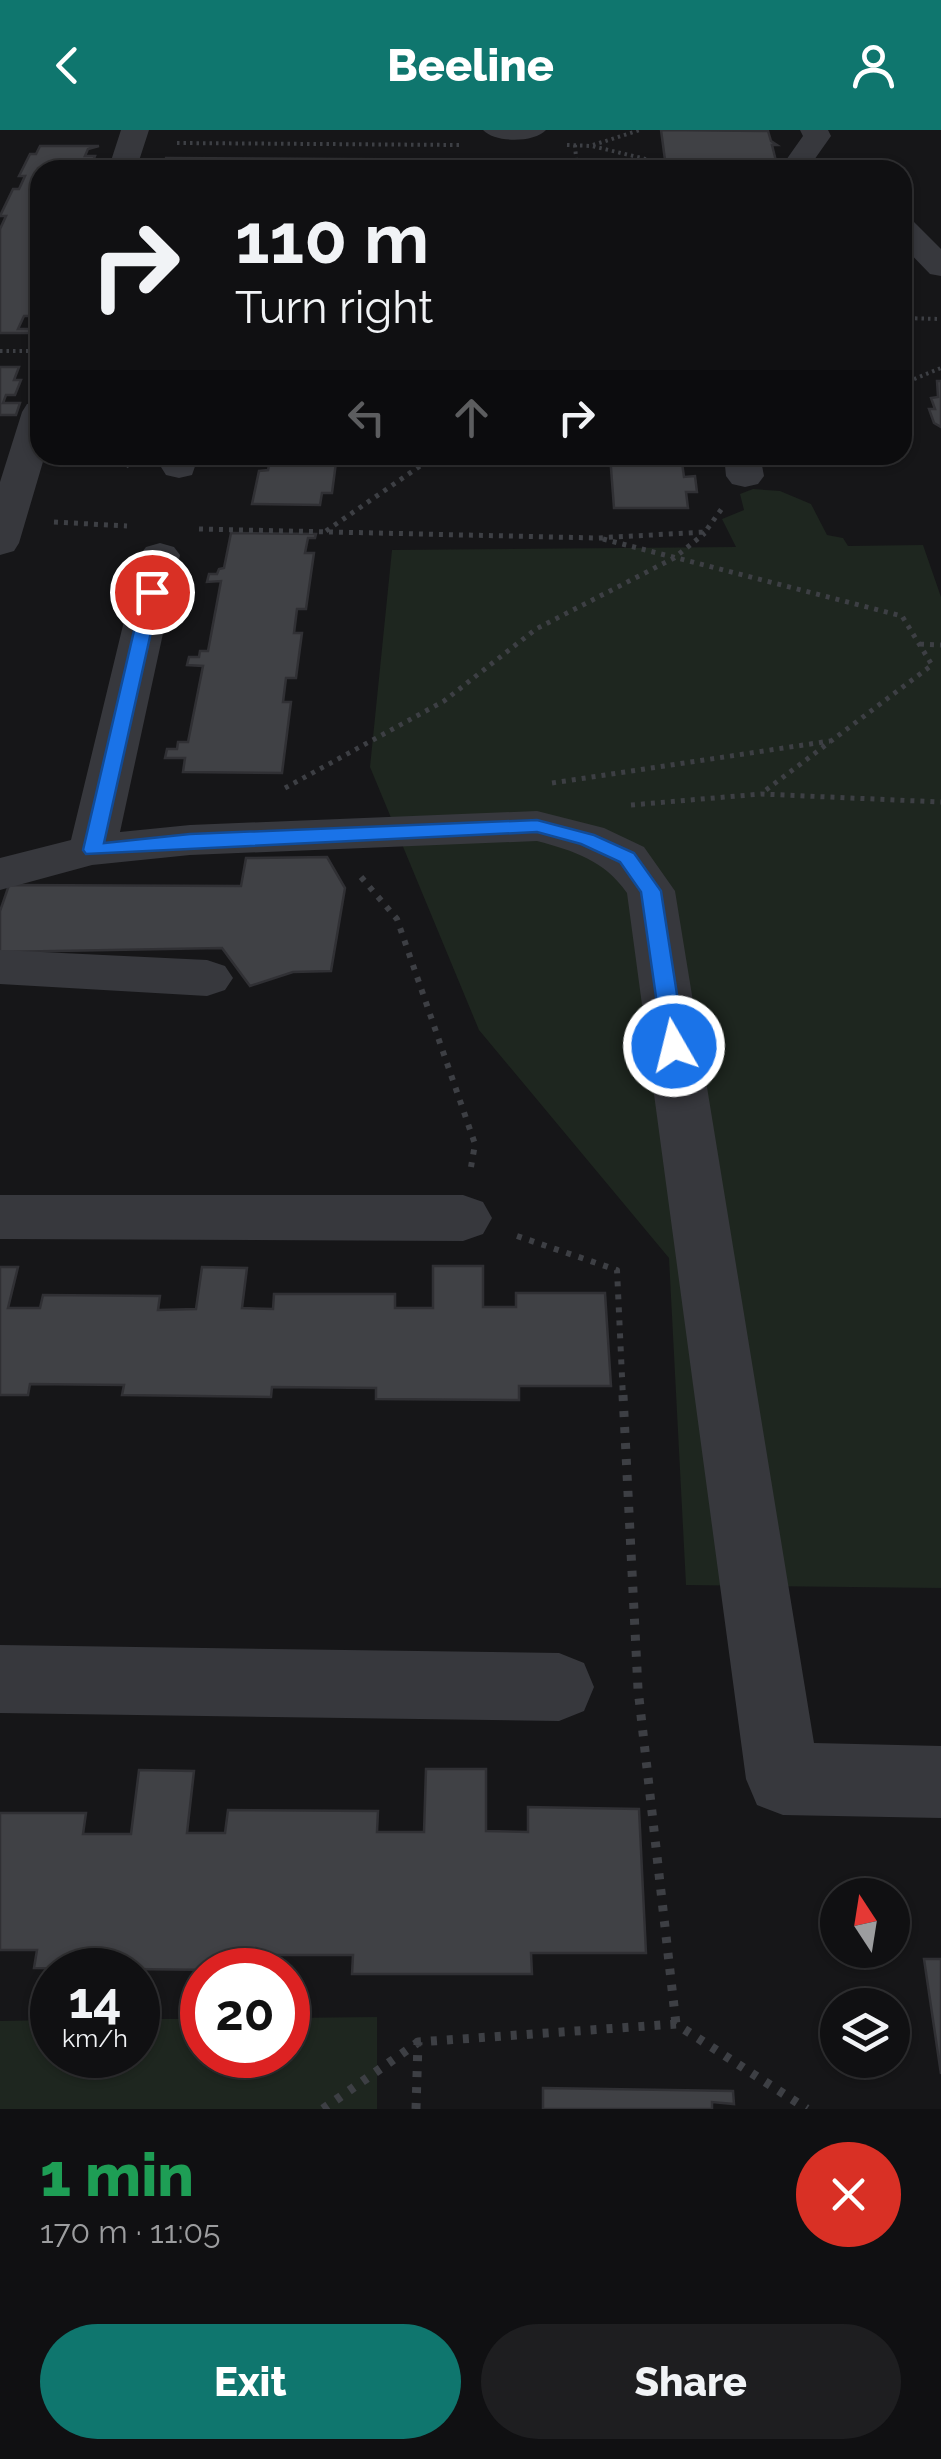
<!DOCTYPE html>
<meta charset="utf-8">
<style>
:root{--surface:#101012;--page:#1e1e20;--text:#f1f3f6;--muted:#9c9d9f;--line:#303032;--accent:#0f766e}
body{margin:0;font-family:Raleway,sans-serif;background:var(--page);color:var(--text);height:100vh;display:flex;flex-direction:column;font-size:38px;white-space:nowrap}
*{box-sizing:border-box;margin:0}
p{font-size:32px;color:var(--muted)}
.icon{flex:none;width:55px;height:55px;fill:none;stroke:currentColor;stroke-width:2;stroke-linecap:round;stroke-linejoin:round}
.map{position:relative;height:1979px;overflow:hidden}
.panel{display:flex;flex-direction:column;background:var(--surface);flex:1}
.panel>*{flex:none}
.banner{position:absolute;left:30px;top:30px;width:882px;height:305px;border-radius:30px;box-shadow:0 2px 8px #0004,0 0 0 2px var(--line);background:#101012;color:var(--text);overflow:hidden}
.needle{width:65px;rotate:348deg}
.controls{position:absolute;left:820px;top:1748px;display:grid;gap:20px}
.controls a{display:grid;place-items:center;width:90px;height:90px;border-radius:50%;background:var(--surface);box-shadow:0 2px 8px #0004,0 0 0 2px var(--line);font-size:50px}
.speed{position:absolute;left:30px;top:1818px;display:flex;gap:20px;font-size:50px;font-weight:700;text-align:center}
.speed>*{display:grid;place-content:center;width:130px;height:130px;border-radius:50%;background:var(--surface);box-shadow:0 2px 8px #0004,0 0 0 2px var(--line);line-height:1}
.speed small{font-size:25px;font-weight:400}
.speed .limit{border:15px solid #d22;background:#fff;color:#111}
.pin{position:absolute;display:grid;place-items:center;width:85px;height:85px;color:#fff;margin:-42px;border:5px solid #fff;border-radius:50%;box-shadow:0 2px 10px #0007}
.me{position:absolute;width:110px;margin:-55px;rotate:352deg;stroke-linejoin:round;filter:drop-shadow(0 0 8px #0008)}
.turn{display:flex;align-items:center;gap:35px;height:210px;padding:0 40px;font-size:45px}
.turn .icon{width:130px;height:130px;stroke-width:2.5}
.turn b{display:block;font-size:70px;line-height:85px}
.lanes{display:flex;align-items:center;height:95px;padding:0 40px;background:#0003;justify-content:center;gap:50px;direction:ltr}
.lanes .off{opacity:.35}
.round{display:grid;place-items:center;flex:none;width:105px;height:105px;border-radius:52px;background:var(--page)}
.headline{display:flex;align-items:center;justify-content:space-between;height:170px;padding:0 40px}
h1{font-size:60px;font-weight:800;line-height:75px;color:#1e9e55}
.primary-button{display:flex;gap:20px;margin-top:auto;padding:20px 40px}
.primary-button a{flex:1;height:115px;border-radius:60px;background:var(--accent);color:#fff;font-size:40px;font-weight:800;line-height:115px;text-align:center}
.primary-button a+a{background:var(--page);color:var(--text)}
header{display:flex;justify-content:space-between;align-items:center;height:130px;padding:0 40px;background:var(--accent);color:#fff;font-size:45px;font-weight:800}
.map>svg:first-child{display:block}
</style>
<header><svg class="icon" aria-label="back" viewBox="0 0 24 24"><path d="M15 5l-7 7 7 7"/></svg>Beeline<svg class="icon" aria-label="person" viewBox="0 0 24 24"><circle cx="12" cy="8" r="4"/><path d="M4 21q1-7 8-7t8 7"/></svg></header>
<div class="map">
<svg width="941" height="1979" viewBox="0 0 941 1979">
<rect width="100%" height="100%" fill="#161618"/>
<path fill="#1e261f" d="M753,359L780,361L811,374L827,405L843,408L848,416L923,415L941,467V1458L686,1455L669,1128L479,900L370,637L392,420L736,417L722,389L744,380L740,364Z
M377,1887V1979H0V1891L52,1890V1925H138V1889H202V1925H288V1888Z"/>
<path fill="#404145" stroke="#303034" stroke-width="2.5" d="M661,0L768,1L771,11L777,15H772L776,31L730,34L729,30H665Z
M40,16H99L88,19L85,26H95L93,31H107L103,40H40V142L34,157H40V177L35,186H24L18,199H31L29,203H0V99L6,86H0L13,59H19L25,46H19L30,24H36Z
M166,28L527,30V40H162Z
M0,237H19L14,250H21L15,265H6L3,273H20L16,285H0Z
M937,251H941V297L934,293L929,279H935L931,268L938,267Z
M271,325H337L332,363H322L320,375L252,374L259,341L268,340L269,335L253,334L254,327Z
M610,325H681L684,347L695,346L697,362H686L688,378H614Z
M231,403L316,404L315,408H308L305,423H314L306,479H297L294,503H302L296,548H286L283,572H291L282,643L183,642L185,628H165L167,619H177L178,612H188L203,536L187,535L189,527H199L200,521H208L221,451L207,452L209,444H217L219,439L224,438Z
M327,727L345,758L331,841L293,842L250,856L222,818L0,822V781L9,755L241,756L246,728Z
M433,1136H483V1177H516V1163H605L611,1256H519V1270L376,1269V1258L272,1257L271,1267L122,1265L124,1255L30,1254L28,1265H0V1137H18L8,1178H40L43,1165L160,1166L158,1180L196,1179L202,1137L247,1138L242,1178L273,1179L274,1164H395V1178H433Z
M426,1639H486V1701L528,1702V1677L639,1679L646,1823H531L532,1844H352L353,1825H221L220,1840L34,1838L37,1820H0V1683H86L83,1704H131L139,1640L194,1641L187,1703H225L228,1680L378,1681L377,1702H424Z
M924,1829H941V1944Z
M543,1958L733,1961L734,1974L712,1972V1979H543Z"/>
<g fill="none" stroke-linecap="round" stroke-linejoin="round">
<path stroke="#3d3f44" stroke-width="4" stroke-dasharray="2.5 4" stroke-linecap="butt" d="M177,13L459,15
M567,15L592,16L691,40
M575,15L577,40
M593,15L640,0
M902,188L941,189
M0,221H40
M902,254L941,238"/>
<path stroke="#3d3f44" stroke-width="5" stroke-dasharray="4 6" stroke-linecap="butt" d="M122,325L130,338
M54,392L127,396
M199,399L597,408L705,402L723,377
M326,401L436,325
M603,409L902,486L932,535L762,663
M920,514L941,515
M552,653L830,611
M285,658L444,571L536,499L674,428L705,403
M631,675L761,664L941,672"/>
<path stroke="#3d3f44" stroke-width="6" stroke-dasharray="5 8" stroke-linecap="butt" d="M361,747L397,789L475,1014L471,1037
M517,1106L617,1140L623,1268"/>
<path stroke="#3d3f44" stroke-width="9" stroke-dasharray="6 10" stroke-linecap="butt" d="M623,1265L638,1559L676,1894
M323,1979L417,1913
M416,1979L418,1912L676,1894L807,1979"/>
<path fill="#37383d" fill-rule="evenodd" d="M121,0H149L136,40H108Z
M483,0H546C534,13 495,13 483,0Z
M800,0H828L831,6L807,40H779L803,6Z
M902,88L913,91L941,119V146L930,144L902,115Z
M40,271V325H45L19,413L14,421L0,425V352L22,282L27,274Z
M163,325H199L192,345L179,348L166,345L161,337Z
M724,325H760L764,346L758,354L745,357L732,354L726,346Z
M160,413L174,417L180,425L120,702L190,695L537,681L604,698L644,717L675,761L814,1613L941,1616V1688L783,1685L757,1675L746,1649L627,763C604,730 574,721 537,711L190,725L92,735L0,760V728L71,710L140,425L146,417Z
M0,820L207,830L225,836L233,848L225,860L207,866L0,854Z
M0,1065H463L483,1072L492,1088L483,1104L463,1111L0,1109Z
M0,1515L559,1523L584,1533L594,1557L584,1581L559,1591L0,1583Z"/>
</g>
<path fill="#1a73e8" stroke="#114b97" stroke-width="2.5" d="M152,456L160,462L104,713L190,704L537,690L594,705L634,723L661,761L685,916L682,921L674,923L663,916L641,762L620,732L581,714L537,702L86,724L83,720L143,462Z"/>
</svg>
<div class="controls">
<a><svg class="needle" viewBox="-14 -14 28 28"><path d="M0-13l5 13h-10z" fill="#e53935"/><path d="M0 13l5-13h-10z" fill="#9c9d9f"/></svg></a>
<a><svg class="icon" aria-label="layers" viewBox="0 0 24 24"><path d="M12 4l9 5-9 5-9-5zM3 14l9 5 9-5"/></svg></a>
</div>
<div class="speed"><div>14<small>km/h</small></div><div class="limit">20</div></div>
<div class="pin" style="left:152px;top:462px;background:#d93025"><svg class="icon" aria-label="arrive" viewBox="0 0 24 24"><path d="M6 21V4h12l-3 4 3 4H6"/></svg></div>
<svg class="me" style="left:674px;top:916px" viewBox="-20 -20 40 40"><circle r="17" fill="#1a73e8" stroke="#fff" stroke-width="3"/><path d="M0-11L8 9 0 5-8 9z" fill="#fff"/></svg>
<div class="banner">
<div class="turn"><svg class="icon" aria-label="right" viewBox="0 0 24 24"><path d="M7 20v-9h11M14 6l5 5-5 5"/></svg><div><b>110 m</b>Turn right</div></div>
<div class="lanes"><svg class="icon off" aria-label="left" viewBox="0 0 24 24"><path d="M17 20v-9H6M10 6l-5 5 5 5"/></svg><svg class="icon off" aria-label="ahead" viewBox="0 0 24 24"><path d="M12 20V5M6 11l6-6 6 6"/></svg><svg class="icon" aria-label="right" viewBox="0 0 24 24"><path d="M7 20v-9h11M14 6l5 5-5 5"/></svg></div>
</div>
</div>
<section class="panel">
<div class="headline"><div><h1>1 min</h1><p>170 m · 11:05</p></div><a class="round" style="background:#d93025;color:#fff"><svg class="icon" aria-label="close" viewBox="0 0 24 24"><path d="M6 6l12 12M18 6L6 18"/></svg></a></div>
<div class="primary-button"><a>Exit</a><a>Share</a></div>
</section>
